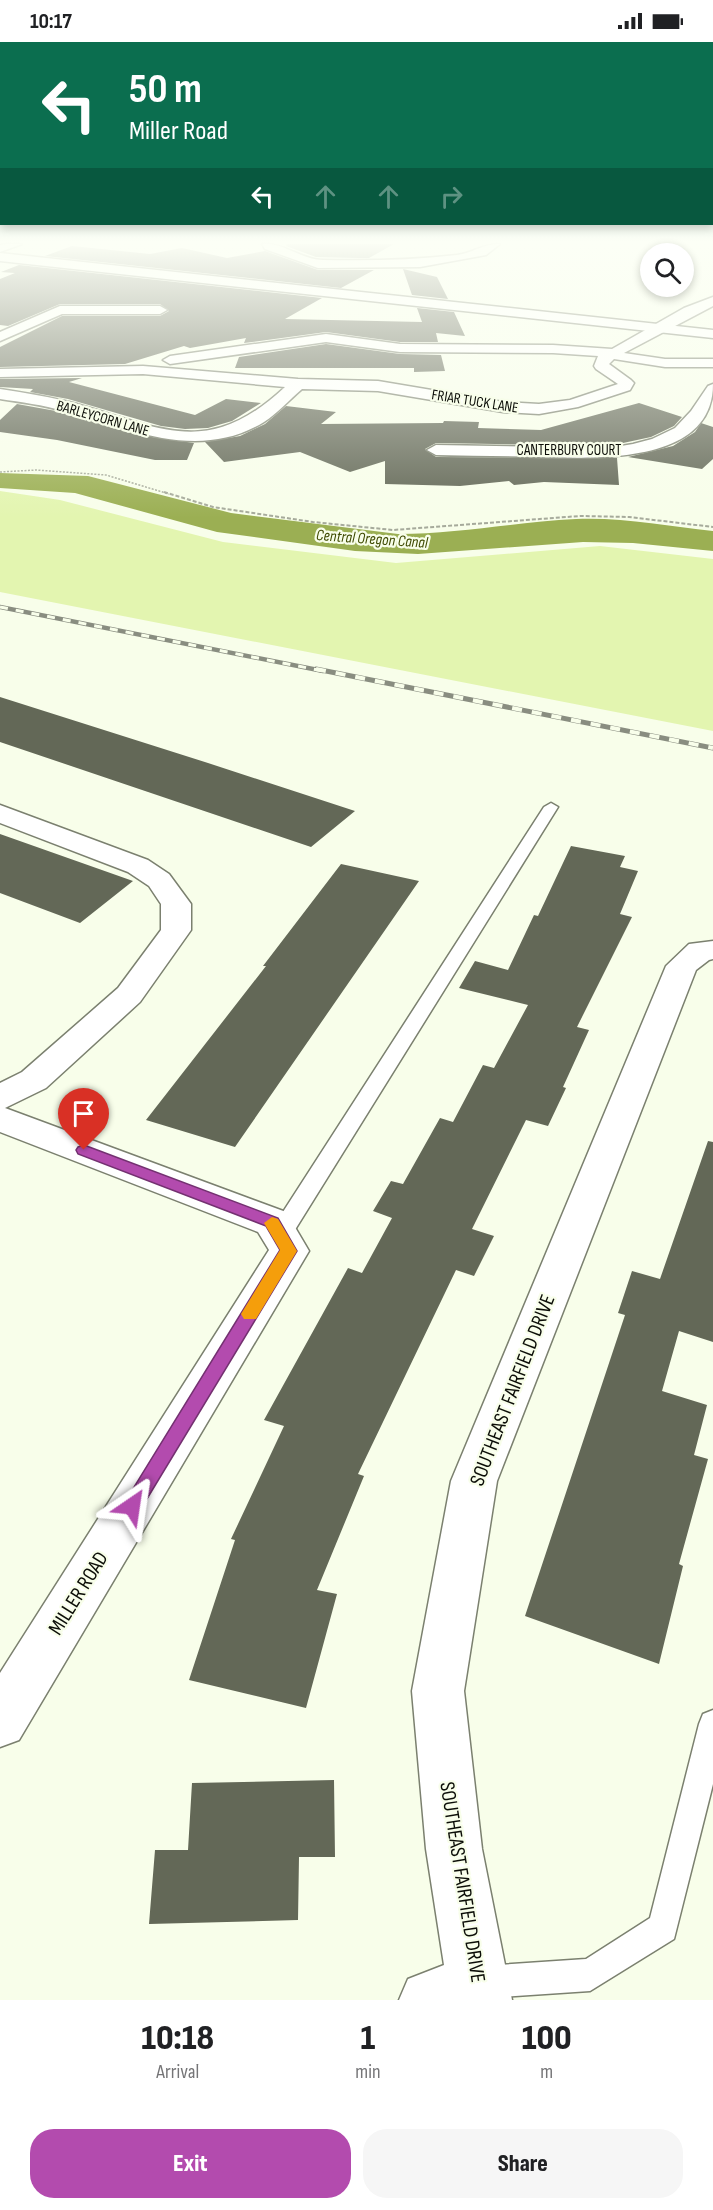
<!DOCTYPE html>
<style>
:root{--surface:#fff;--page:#f6f6f6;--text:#202124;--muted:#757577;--accent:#b34bae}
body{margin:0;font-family:"Sofia Sans Condensed",sans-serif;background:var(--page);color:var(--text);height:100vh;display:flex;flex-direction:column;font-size:22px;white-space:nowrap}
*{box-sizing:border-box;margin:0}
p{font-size:20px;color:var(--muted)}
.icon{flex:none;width:33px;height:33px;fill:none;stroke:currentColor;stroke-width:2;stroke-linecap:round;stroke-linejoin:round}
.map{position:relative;height:1958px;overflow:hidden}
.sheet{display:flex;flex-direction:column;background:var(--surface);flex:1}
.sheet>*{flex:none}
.guide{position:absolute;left:0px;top:0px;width:714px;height:183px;box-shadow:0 3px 9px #0003;background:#0b6e4f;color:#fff;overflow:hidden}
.buttons{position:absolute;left:640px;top:201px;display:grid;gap:12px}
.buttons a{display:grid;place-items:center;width:54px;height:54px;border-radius:50%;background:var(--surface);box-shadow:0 3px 9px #0003;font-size:30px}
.pin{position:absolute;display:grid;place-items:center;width:51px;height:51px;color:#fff;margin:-62px -26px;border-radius:50% 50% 50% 0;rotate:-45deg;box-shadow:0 0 6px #0007}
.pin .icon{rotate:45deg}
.me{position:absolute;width:66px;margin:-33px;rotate:32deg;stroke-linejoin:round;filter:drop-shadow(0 0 4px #0008)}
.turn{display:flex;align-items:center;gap:21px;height:126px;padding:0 30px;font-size:27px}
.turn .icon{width:78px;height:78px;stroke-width:2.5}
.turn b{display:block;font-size:42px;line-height:51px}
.lanes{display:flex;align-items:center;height:57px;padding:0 30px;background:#0003;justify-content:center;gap:30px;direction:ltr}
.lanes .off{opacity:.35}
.eta{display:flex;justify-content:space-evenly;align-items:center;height:102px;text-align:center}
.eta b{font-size:36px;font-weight:800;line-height:42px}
.primary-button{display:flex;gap:12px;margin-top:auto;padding:12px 30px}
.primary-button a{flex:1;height:69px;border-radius:24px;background:var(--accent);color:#fff;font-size:24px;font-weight:800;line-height:69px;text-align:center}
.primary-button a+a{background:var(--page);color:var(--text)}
.status{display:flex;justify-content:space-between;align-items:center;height:42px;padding:0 30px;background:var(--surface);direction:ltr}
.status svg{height:16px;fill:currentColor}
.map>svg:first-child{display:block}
</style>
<div class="status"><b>10:17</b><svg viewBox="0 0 49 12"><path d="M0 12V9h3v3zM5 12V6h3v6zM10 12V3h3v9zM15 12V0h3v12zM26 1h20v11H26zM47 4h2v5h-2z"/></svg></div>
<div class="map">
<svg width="713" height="1958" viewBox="0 0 713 1958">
<rect width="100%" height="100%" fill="#f8feea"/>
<path fill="#e3f5b0" d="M0,449L60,458L223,500L396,521L600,504L713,517V689L0,550Z"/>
<path fill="#9baf53" d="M0,431L88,434L231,471L398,492C458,492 516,480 576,477C621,475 668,484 713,489V509L633,501L583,500L418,512L355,509L217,490L75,451L0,446Z"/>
<path fill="#636857" d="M287,202H394L369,216H357L316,215L286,204Z
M72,204L150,212L182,206L227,216L265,209L318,228H374L341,246L45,214Z
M19,223L322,256L285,277L422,280L417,266L454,270L465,294L436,291L438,300H400L326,290L244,301L246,296L190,306L184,304L125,322L0,325V305L62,274H160L169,269L160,262H60L8,284L0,283V237L15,231L1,230Z
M403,227L437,235L448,257L412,253Z
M326,302L400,312L441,313L445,329L414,330V326H235L239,315Z
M82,336L69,340L195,373L226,357L261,361L232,379L208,386L185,387L161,384L68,357L30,350L33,347L0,345V337Z
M639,361L682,375L674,384L651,395L609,404L436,401L425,407L436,415L617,416L619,443L544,440L514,443L509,439L460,444L385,442V419L350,430L300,410L224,420L205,400L240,394L265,382L286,364L336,370L321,382L443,381L444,379L479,380L478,386L541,388Z
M17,362L56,369L138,393L194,401L187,418H155L57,398L0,390V378Z
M701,381L713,385V417L702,427L628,415L673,404L695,390Z
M0,655L208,721L355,769L311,805L0,700Z
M0,792L133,839L80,881L0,851Z
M571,804L625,814L620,825L638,829L620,872L632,875L577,985L589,988L563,1045L566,1046L548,1084L526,1078L472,1187L494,1194L474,1234L456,1228L358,1432L364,1434L317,1548L337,1552L306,1666L189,1638L235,1498L231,1497L284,1384L264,1378L348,1226L362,1231L392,1176L373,1169L391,1139L403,1142L440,1076L453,1080L483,1023L494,1026L528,963L459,946L475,919L508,928L534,873L538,874Z
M341,822L419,839L235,1105L146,1078L266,924H263Z
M708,1099L713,1100V1300L679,1289L662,1349L707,1363L694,1413L708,1417L679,1522L683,1524L659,1622L525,1574L625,1273L618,1271L632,1229L660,1237Z
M334,1738L335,1815H299L298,1878L149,1882L155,1808H188L192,1741Z"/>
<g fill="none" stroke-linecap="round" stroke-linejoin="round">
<g stroke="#7b806f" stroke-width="3">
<path id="service" d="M551,761L558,765L288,1199L280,1201L272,1199L269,1193L272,1187L544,765Z
M713,1668V1742L674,1897L590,1949L484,1956L472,1952L468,1940L472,1928L484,1924L586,1917L650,1876L699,1682L703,1672Z"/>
</g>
<g stroke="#7b806f" stroke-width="3">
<path id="minor" d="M5,202H22L0,210V203Z
M262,202C283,200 302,218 323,218C368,219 412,218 457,213C473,211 484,201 500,202L486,213L420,225L318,226L265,207Z
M713,255V264L624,311L665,317H713V325H665L614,317L609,322L631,338L634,341L630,348L578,365L539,372L503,370L378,349L302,347C289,358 278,371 264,380C199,420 129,387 64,369C43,363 21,360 0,357V347C26,351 52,355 77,362C164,387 209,416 285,345L143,332L0,335V327L143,324L298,337L378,339L503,360L539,362L570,358L618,342L596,327L594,324L598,314L553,311L400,310L326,300L170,322L163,318L170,314L326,292L400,302L553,303L612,307L684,266Z
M60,264H160L167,268L160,272H62L0,299V290Z
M713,342C713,424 593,416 538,415C504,414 470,414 436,413L427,408L436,403L609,406L633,402L652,397L675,386L691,369L708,344Z
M0,763L148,818L169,832L191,862V888L140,960L46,1046L5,1066L286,1170L309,1209L19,1698L0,1705V1631L269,1208L258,1190L0,1090V1041L22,1030L118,946L161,888V862L149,844L128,830L0,781Z
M713,899V917L709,918L696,928L497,1439L464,1649L482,1807L512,1958H399L408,1937L444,1923L426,1807L412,1649L451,1439L666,924L689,902Z"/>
</g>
<g stroke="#7b806f" stroke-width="3">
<path id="secondary" d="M0,211L713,288V296L0,219Z"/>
</g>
<path stroke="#a6aa9b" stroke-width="1.5" stroke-dasharray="2 1.5" stroke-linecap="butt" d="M0,430L36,428L106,433L169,452"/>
<path stroke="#a6aa9b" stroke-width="2" stroke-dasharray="4 2" stroke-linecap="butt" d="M164,450L213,465L313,480L393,488L580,474L629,475L713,485"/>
<use href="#service" fill="#fff" fill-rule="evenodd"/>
<use href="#minor" fill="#fff" fill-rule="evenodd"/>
<use href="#secondary" fill="#fff" fill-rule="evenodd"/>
<g stroke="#898d80" stroke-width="4.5">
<path id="rail-far1" d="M0,565L323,629"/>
</g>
<g stroke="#898d80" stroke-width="5">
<path id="rail" d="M316,627L713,706"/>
</g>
<use href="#rail-far1" stroke="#f8feea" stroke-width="3" stroke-dasharray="8" stroke-linecap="butt"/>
<use href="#rail" stroke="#f8feea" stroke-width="4" stroke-dasharray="10" stroke-linecap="butt"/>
</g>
<linearGradient id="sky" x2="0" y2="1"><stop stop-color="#89b2ac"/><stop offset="0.42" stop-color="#fcfff6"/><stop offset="1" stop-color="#fcfff6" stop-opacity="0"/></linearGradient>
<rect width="713" height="476" fill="url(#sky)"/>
<path fill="#b34bae" stroke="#743171" stroke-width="1.5" d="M84,1103L278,1176L297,1209L139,1470L132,1472L126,1470L123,1464L126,1458L280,1208L266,1184L78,1112L76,1108L78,1105Z"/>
<path fill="#f59e0b" d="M272,1175L278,1177L297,1209L256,1277H244L241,1272L280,1208L264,1181Z"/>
<g text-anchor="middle" stroke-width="4.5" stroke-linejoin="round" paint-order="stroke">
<g font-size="15" fill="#0c0e08" stroke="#f8feea">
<text transform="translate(475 359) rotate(9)" y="5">FRIAR TUCK LANE</text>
<text transform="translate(103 376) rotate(16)" y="5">BARLEYCORN LANE</text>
<text x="569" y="413">CANTERBURY COURT</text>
</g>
<g font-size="16" font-style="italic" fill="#404c04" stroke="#f8feea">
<text transform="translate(372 496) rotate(4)" y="6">Central Oregon Canal</text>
</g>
<g font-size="21" fill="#0c0e08" stroke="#f8feea">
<text transform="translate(512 1348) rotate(-69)" y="7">SOUTHEAST FAIRFIELD DRIVE</text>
<text transform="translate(78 1551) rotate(-58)" y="7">MILLER ROAD</text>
<text transform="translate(463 1840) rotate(81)" y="7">SOUTHEAST FAIRFIELD DRIVE</text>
</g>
</g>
</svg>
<div class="buttons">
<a><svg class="icon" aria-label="search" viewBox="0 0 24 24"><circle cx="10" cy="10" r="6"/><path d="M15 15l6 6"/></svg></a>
</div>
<div class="pin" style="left:84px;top:1108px;background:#d93025"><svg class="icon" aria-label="arrive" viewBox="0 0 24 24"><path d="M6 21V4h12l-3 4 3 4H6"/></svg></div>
<svg class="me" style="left:132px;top:1464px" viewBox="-20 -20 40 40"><path d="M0-17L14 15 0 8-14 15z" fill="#b34bae" stroke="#fff" stroke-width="4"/></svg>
<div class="guide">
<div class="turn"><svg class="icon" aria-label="left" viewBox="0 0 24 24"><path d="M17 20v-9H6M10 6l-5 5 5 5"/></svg><div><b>50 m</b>Miller Road</div></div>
<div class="lanes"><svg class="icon" aria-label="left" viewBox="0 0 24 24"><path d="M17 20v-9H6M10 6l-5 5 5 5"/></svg><svg class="icon off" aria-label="ahead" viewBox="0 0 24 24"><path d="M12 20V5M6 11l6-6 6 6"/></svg><svg class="icon off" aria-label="ahead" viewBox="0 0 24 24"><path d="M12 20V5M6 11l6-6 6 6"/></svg><svg class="icon off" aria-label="right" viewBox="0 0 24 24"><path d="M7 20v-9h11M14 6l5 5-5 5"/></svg></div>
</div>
</div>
<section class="sheet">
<div class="eta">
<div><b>10:18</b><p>Arrival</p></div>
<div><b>1</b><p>min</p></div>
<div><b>100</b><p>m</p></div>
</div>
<div class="primary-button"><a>Exit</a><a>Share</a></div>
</section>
